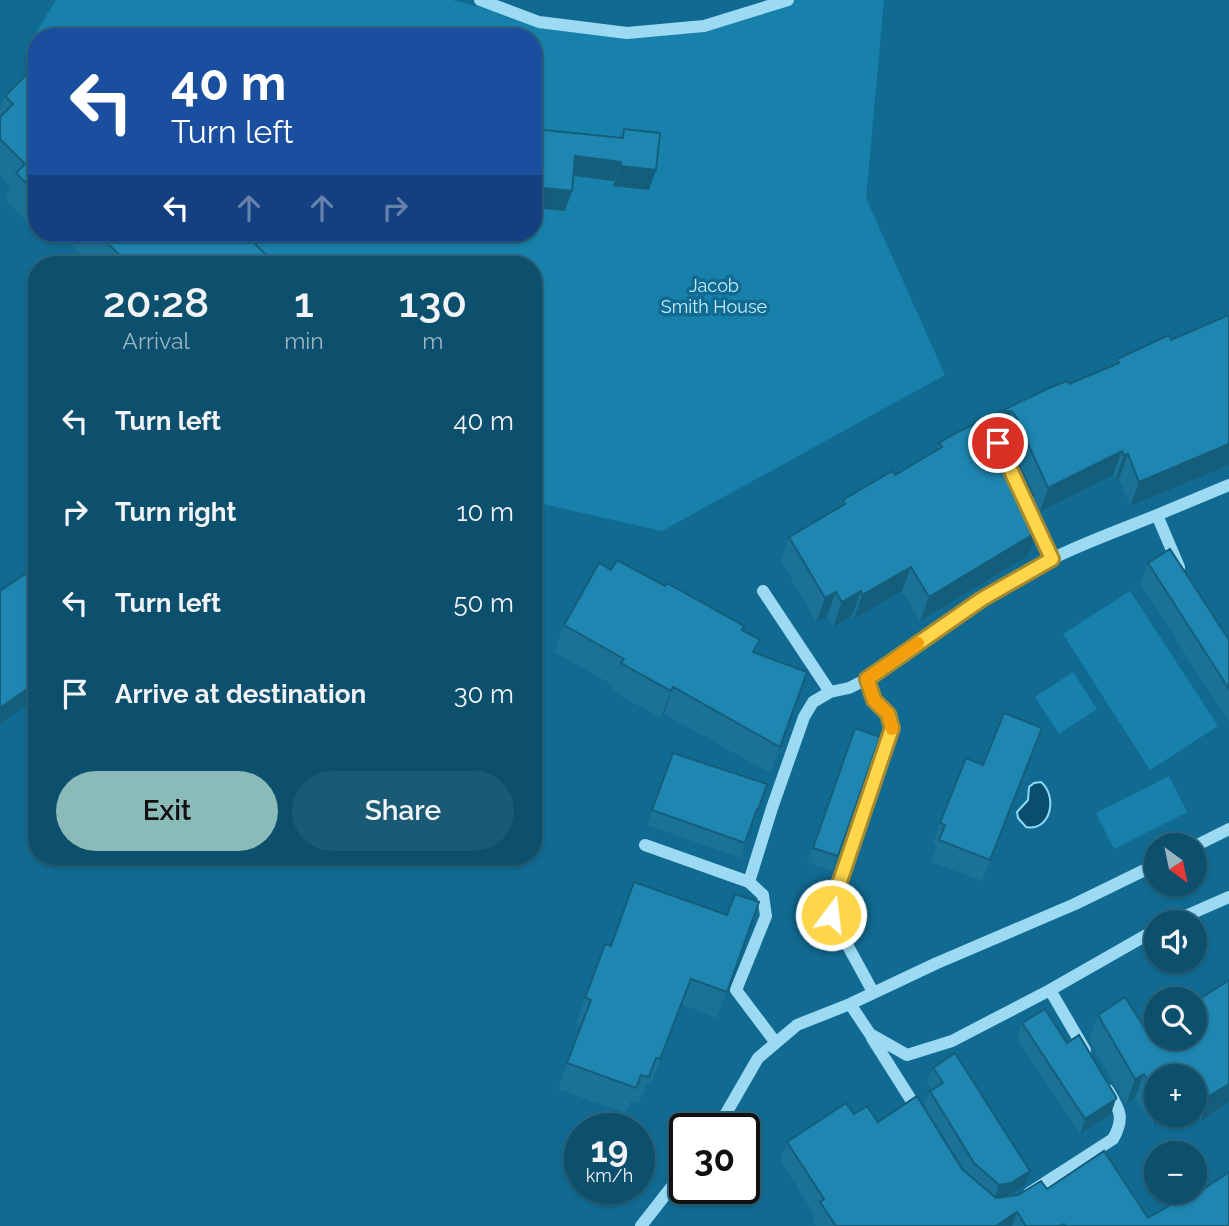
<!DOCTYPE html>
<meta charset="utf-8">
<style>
:root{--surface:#0d506d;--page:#1b5a75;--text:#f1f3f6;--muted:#9ab5c2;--line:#2d6780;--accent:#8bbbb9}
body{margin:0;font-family:Raleway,sans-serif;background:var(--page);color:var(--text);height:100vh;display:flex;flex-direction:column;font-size:26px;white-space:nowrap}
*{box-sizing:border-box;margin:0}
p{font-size:23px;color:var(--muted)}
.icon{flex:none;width:38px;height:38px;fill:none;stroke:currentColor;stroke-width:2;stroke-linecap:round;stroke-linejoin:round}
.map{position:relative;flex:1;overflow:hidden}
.details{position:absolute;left:28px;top:256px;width:514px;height:609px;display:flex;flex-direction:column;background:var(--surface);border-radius:28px;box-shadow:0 2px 5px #0004,0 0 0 2px var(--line)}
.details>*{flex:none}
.banner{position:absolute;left:28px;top:28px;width:514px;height:214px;border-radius:28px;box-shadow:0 2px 5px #0004,0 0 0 2px var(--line);background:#1a4fa0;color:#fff;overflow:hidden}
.needle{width:46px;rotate:147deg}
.fabs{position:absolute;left:1144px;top:833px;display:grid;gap:14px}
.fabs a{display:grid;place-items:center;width:63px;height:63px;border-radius:50%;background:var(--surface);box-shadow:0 2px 5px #0004,0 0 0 2px var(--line);font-size:35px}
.speed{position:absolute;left:564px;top:1113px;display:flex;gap:14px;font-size:35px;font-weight:700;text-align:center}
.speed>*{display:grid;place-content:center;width:91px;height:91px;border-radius:50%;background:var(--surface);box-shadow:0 2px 5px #0004,0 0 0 2px var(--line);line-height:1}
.speed small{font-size:18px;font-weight:400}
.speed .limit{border:4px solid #111;border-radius:10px;background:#fff;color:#111}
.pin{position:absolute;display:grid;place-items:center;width:60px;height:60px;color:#fff;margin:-30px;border:4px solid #fff;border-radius:50%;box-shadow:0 2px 7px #0007}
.me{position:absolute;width:77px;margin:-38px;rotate:15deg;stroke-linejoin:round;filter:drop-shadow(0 0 5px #0008)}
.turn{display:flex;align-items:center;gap:24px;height:147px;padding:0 28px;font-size:32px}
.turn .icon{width:91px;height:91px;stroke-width:2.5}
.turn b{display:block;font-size:49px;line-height:60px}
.lanes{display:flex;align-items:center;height:66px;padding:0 28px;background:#0003;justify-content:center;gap:35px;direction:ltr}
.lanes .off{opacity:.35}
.eta{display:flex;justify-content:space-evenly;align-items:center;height:119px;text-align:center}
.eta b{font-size:42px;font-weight:600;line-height:49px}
.button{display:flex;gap:14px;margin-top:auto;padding:14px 28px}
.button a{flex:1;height:80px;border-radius:42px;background:var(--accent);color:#111;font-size:28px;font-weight:600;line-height:80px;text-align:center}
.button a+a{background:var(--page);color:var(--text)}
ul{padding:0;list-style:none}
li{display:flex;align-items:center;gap:21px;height:91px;padding:0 28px}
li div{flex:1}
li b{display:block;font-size:26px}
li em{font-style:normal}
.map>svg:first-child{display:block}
</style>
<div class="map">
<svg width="1229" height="1226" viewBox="0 0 1229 1226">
<rect width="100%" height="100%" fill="#116a91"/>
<path fill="#1881ab" d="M56,0H452L539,22L627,33L704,26L788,0H884L866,198L945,375L662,531L534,502V264H247L214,233H534V37H37V59L26,49Z
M1130,591L1218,726L1150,770L1063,634Z
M1073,672L1097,709L1059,734L1035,697Z
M1169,776L1187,812L1114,849L1096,813Z"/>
<path fill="#0a4e6d" stroke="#8ddaf6" stroke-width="2" d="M1041,782C1058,796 1051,832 1026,827L1018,818L1017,812L1028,800L1029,787L1034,783Z"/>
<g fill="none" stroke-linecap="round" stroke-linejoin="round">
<path stroke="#9cdaf3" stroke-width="12" d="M480,0L539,22L627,33L704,26L788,0
M1022,496L1052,559
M1179,567L1157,515L1229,485
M763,591L830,692
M867,679L874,700L888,714L892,728L834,899L831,915L873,992
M645,845L749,882
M1195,846L1229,829
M1172,922L1229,897
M1050,990L1085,1050
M850,1004L937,963L1075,904L1157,864
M872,1038L920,1114
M776,1043L736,990L766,916L763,895L749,882L772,808L804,717L813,702L830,692L849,688L867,679C917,643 966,607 1019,576C1062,551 1110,534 1157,515
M717,1129L758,1058L797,1025L850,1004L870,1034L907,1055L952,1041L1050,990L1157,929
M1029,1193L1113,1139C1125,1118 1120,1110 1108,1090
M641,1226L684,1171"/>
</g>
<path fill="#1a7397" d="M37,64V220L31,226L6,200L10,187L0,176V109L5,96Z
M534,129L621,138L624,129L660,133L656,170L649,190L613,186L614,181L573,176L572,191L565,211L534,208Z
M60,233H244L275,264H91Z
M1229,315V465L1130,506L1119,478L1115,480L1113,475L1040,512L1032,496L1026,514L1028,556L920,621L902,591L854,619L852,616L833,627L827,616L816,622L781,561L789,537L841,507L843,500L895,475L936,451L939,443L1114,365L1117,359L1171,340Z
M1148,563L1229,640V722L1140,584Z
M611,570L742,630L760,640L756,653L807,672L770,773L664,714L661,718L630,701L611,690L613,685L554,652L564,625Z
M855,728L880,737L832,871L807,862Z
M1042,728L982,881L931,862L937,846L933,844L940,823L983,765Z
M673,753L767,784L753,825L752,824L740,858L647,825Z
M759,902L717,1018L682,1004L651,1085L647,1083L639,1103L631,1101L626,1113L558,1089L581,1025L576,1023L605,944L610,946L727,915Z
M1229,980V1102L1201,1121L1195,1113V1076H1157V1115L1153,1125L1135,1098L1126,1104L1089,1040L1098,1015L1148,1033Z
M1022,1023L1111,1114L1080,1134L1017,1038Z
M933,1068L1025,1185L1007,1197L1047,1189L1148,1218L1181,1204L1229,1226H816L813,1221L815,1215L780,1161L787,1142L854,1114L878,1122L962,1169L966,1172L924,1106L930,1091L932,1090L927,1082Z"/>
<path fill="#155e7b" d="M575,156L621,162L614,181L568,175Z
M620,166L656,170L649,190L613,186Z
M534,187L572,191L565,211L534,208Z
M37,211V220L31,226Z
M1004,411H1011L1002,436L995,435L999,414Z
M1229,444V465L1130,506L1139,482Z
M1122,451L1113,475L1040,512L1048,488Z
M1128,454L1119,478L1115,480L1124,455Z
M1033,495L1024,520L1021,506L1027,498Z
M1037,532L1028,556L920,621L929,597Z
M911,567L902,591L854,619L862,595Z
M861,591L852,616L833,627L842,602Z
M836,592L827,616L816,622L825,598Z
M37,682V698L0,724V708Z
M673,687L664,714L661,718L671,691Z
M1144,1074L1135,1098L1126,1104L1135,1079Z
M1229,1084V1102L1201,1121L1209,1096Z
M1116,1099L1111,1114L1080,1134L1085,1119Z
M1157,1114V1115H1169L1153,1125Z
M1030,1171L1025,1185L1006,1198L994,1200L999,1185Z
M1017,1212L1012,1226H996Z"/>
<path fill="#1e86b0" stroke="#155e7b" stroke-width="2" d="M37,64V194L16,173L25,164L0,139V117L13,104L5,96Z
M534,129L623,138L624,129L660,133L656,170L620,166L621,162L575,156L572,191L534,187Z
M97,233H244L275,264H129Z
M1229,315V444L1139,482L1128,454L1124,455L1122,451L1048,488L1015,415L1011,411H1004L999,414V422L1033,495L1027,498L1029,502L1021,506L1037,532L929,597L911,567L862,595L861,591L842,602L836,592L825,598L789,537L845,504L843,500L892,471L895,475L942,447L939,443L956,433L1049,388L1067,381L1069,384L1119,363L1117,359L1169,335L1171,340Z
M1170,549L1229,640V689L1148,563Z
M617,560L665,586L667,583L744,626L742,630L760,640L753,652L807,672L780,747L673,687L671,691L640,674L621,663L624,659L564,625L599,563L611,570Z
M37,566V682L0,708V591Z
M1004,713L1042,728L990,860L939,840L945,825L940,823L966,758L983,765Z
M855,728L880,737L838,856L813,848Z
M673,753L767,784L758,810L757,809L745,843L652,810Z
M634,882L727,915L735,894L759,902L727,992L691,979L660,1059L656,1058L649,1077L641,1075L636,1088L567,1063L591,1000L585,997L590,985L605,944L611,946Z
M1229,980V1084L1209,1096L1197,1078L1195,1079V1076H1157V1093L1144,1074L1135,1079L1098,1015L1125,997L1148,1033L1157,1027V1038H1195V1002Z
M1045,1009L1067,1043L1079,1035L1116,1097V1099L1085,1119L1022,1023Z
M955,1053L1030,1171L1011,1183L999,1185L974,1163L930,1091L943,1083L933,1068Z
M917,1096L962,1169L996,1198L1018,1195L1041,1181L1047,1189L1104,1151L1148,1218L1179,1200L1181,1204L1229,1172V1226H1065L1064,1224L1060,1226H1026L1017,1212L996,1226H836L820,1202L824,1199L787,1142L846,1103L854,1114L867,1106L878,1122Z"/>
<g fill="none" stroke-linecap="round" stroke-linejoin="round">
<g stroke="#a68a30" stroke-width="18">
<path id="route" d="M831,915L834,899L892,728L888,714L874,700L867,679L982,599L1052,559L998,443"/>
</g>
<use href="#route" stroke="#ffd54a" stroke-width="12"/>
<path stroke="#f59e0b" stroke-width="12" d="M892,729L888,714L874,700L867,679L918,643"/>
</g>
<g text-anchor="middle" stroke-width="7" stroke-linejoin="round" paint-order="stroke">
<g font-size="18" fill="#c3edfd" stroke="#116a91">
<text x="714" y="292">Jacob<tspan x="714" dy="21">Smith House</tspan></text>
</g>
</g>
</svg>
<div class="fabs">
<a><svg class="needle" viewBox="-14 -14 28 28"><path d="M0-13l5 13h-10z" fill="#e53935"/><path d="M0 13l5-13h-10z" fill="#9ab5c2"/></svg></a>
<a><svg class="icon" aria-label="sound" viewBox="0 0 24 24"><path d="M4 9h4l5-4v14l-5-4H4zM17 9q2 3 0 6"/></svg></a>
<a><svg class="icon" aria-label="search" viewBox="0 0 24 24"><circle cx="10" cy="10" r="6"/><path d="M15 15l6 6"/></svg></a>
<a>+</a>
<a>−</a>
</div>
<div class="speed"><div>19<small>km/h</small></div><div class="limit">30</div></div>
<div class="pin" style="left:998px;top:443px;background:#d93025"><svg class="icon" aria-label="arrive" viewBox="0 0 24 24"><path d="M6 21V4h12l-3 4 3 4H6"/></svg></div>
<svg class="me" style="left:831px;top:915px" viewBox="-20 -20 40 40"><circle r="17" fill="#ffd54a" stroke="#fff" stroke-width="3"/><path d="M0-11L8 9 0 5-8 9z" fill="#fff"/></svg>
<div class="banner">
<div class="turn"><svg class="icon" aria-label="left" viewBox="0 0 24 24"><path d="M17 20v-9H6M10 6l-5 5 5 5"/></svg><div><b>40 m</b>Turn left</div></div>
<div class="lanes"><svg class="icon" aria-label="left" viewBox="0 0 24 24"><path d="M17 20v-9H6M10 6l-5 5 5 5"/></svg><svg class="icon off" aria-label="ahead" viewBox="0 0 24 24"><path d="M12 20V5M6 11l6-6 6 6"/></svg><svg class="icon off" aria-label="ahead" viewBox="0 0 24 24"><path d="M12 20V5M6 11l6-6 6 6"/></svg><svg class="icon off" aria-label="right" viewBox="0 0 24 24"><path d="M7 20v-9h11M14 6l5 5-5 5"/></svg></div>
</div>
<section class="details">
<div class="eta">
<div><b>20:28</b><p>Arrival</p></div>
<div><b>1</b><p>min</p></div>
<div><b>130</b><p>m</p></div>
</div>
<ul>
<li><svg class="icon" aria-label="left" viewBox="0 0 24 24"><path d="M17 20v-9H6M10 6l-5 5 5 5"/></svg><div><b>Turn left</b></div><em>40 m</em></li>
<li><svg class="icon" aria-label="right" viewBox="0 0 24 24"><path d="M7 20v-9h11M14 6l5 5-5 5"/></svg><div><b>Turn right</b></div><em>10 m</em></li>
<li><svg class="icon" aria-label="left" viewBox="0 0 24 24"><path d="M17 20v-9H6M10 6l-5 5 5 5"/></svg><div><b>Turn left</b></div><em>50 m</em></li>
<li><svg class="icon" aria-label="arrive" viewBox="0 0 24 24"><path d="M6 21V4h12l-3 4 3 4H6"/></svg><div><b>Arrive at destination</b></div><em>30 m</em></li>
</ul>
<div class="button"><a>Exit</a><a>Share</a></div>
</section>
</div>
